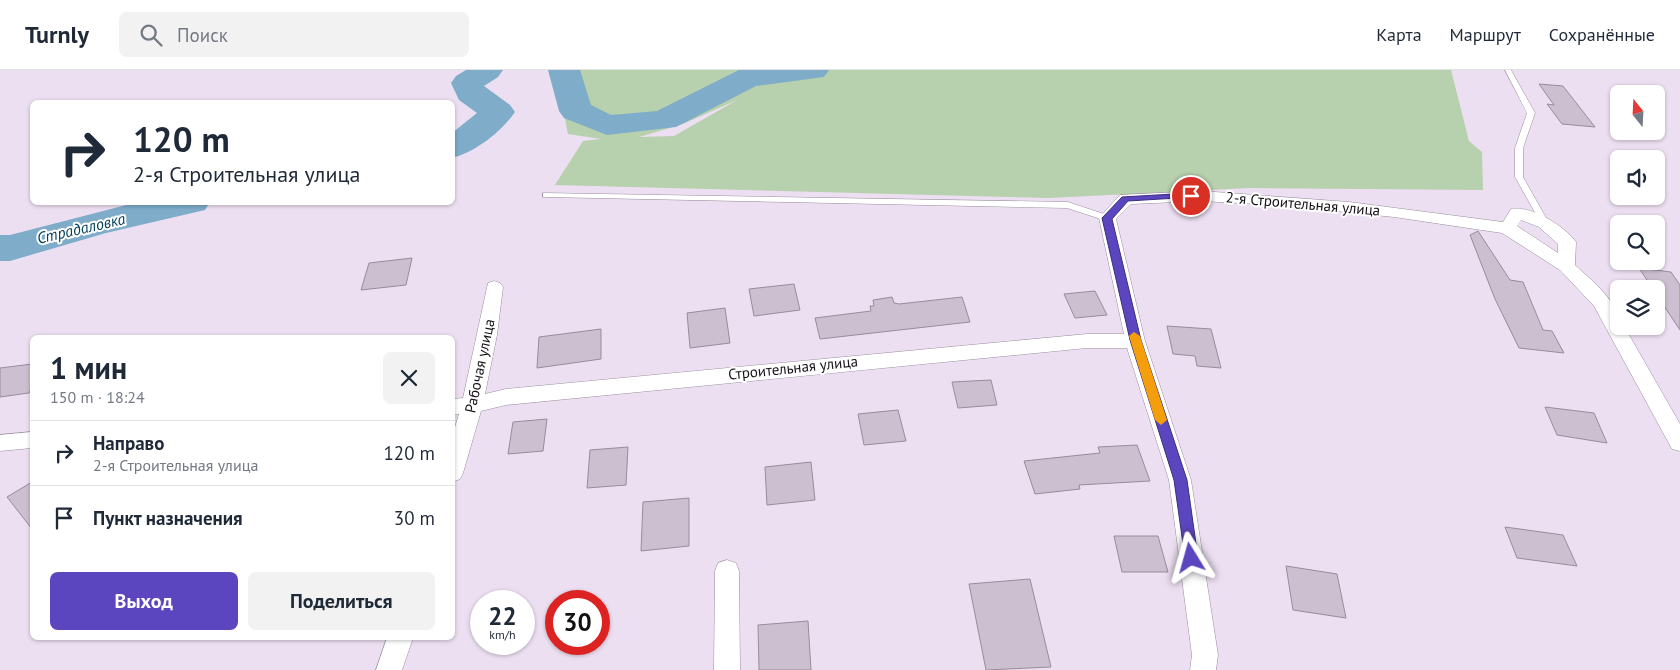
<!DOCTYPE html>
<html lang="ru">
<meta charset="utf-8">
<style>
:root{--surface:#fff;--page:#f2f2f3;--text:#1f2937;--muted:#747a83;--line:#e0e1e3;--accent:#5c46bf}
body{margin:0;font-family:"PT Sans",sans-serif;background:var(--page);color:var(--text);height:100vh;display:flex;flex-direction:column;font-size:19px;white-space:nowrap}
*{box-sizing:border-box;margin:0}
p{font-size:16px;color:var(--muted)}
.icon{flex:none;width:28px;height:28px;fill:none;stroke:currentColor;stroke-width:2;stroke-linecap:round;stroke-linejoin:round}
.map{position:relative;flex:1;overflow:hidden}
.drawer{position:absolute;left:30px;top:265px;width:425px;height:305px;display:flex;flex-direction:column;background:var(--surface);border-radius:8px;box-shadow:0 1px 4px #0004}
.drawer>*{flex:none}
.hud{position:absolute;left:30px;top:30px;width:425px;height:105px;border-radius:8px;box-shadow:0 1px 4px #0004;background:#fff;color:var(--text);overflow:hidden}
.needle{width:32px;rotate:342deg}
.tools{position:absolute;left:1610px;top:15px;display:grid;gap:10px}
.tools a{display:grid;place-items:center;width:55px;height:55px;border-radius:8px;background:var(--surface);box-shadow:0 1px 4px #0004;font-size:25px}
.speed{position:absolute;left:470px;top:520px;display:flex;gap:10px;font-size:25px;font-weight:700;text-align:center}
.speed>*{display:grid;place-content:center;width:65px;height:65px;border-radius:50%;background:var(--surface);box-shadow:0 1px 4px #0004;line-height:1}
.speed small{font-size:12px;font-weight:400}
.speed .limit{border:8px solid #d22;background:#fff;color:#111}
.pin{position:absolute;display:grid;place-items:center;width:42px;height:42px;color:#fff;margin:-21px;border:2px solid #fff;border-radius:50%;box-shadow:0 1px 5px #0007}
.me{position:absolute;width:55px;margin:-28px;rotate:352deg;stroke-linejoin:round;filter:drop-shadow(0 0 4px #0008)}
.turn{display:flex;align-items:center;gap:18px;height:105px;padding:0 20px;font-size:22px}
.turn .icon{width:65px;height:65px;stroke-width:2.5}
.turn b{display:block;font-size:35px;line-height:42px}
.round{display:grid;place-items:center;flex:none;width:52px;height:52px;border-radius:8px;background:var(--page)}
.headline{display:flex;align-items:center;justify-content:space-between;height:85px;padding:0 20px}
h1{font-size:30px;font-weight:700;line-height:38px}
.primary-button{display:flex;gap:10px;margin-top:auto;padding:10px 20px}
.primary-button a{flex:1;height:58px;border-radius:8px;background:var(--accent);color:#fff;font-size:20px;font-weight:700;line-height:58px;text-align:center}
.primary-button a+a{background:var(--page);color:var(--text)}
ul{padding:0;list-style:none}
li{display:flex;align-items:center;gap:15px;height:65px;padding:0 20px;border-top:1px solid var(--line)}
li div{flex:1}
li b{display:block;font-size:19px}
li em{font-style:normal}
header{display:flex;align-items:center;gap:30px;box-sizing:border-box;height:70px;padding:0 25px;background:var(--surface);border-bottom:1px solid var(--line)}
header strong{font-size:24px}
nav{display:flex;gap:28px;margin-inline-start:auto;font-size:18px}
.search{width:350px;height:45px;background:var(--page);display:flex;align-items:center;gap:12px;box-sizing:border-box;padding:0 18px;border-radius:8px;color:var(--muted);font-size:19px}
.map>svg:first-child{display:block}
</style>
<header>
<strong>Turnly</strong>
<div class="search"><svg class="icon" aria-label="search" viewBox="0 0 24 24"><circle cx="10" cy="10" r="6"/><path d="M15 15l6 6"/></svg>Поиск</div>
<nav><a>Карта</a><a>Маршрут</a><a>Сохранённые</a></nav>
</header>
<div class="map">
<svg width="1680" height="600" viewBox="0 0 1680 600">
<rect width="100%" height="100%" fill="#ecdff1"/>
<path fill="#b7d0ad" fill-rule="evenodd" d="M550,0H1451L1469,71L1482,82L1483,120L1249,118L1049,128L555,115L583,71L601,69L568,64L562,33ZM737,30L674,66L639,67L683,54Z"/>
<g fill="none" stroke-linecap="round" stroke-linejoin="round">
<path fill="#7eacc9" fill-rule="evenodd" d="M466,0H503L498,7L484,16L510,35L515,42C501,62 476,82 452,88V63L477,43L459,30L451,13L456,6Z
M548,0H580L591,35L611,45L657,41L739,0H829L824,7L756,16L676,57L607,65L564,48L559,41Z
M138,132H210L205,140L106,163L10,191H0V165H10Z"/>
</g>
<path fill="#ccbfd0" stroke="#988c9c" d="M1539,14L1563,16L1595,57L1562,54L1547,34L1554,35Z
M1478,161L1510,210L1523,212L1543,260L1552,261L1564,283L1519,278L1495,229L1470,165Z
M412,188L406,215L361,220L369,193Z
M1639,198L1671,202L1680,215V260L1656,224V219H1653Z
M794,214L800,240L754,246L749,219Z
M1095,221L1107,245L1075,248L1064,224Z
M892,227L894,233L899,234L962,227L970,252L820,269L815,248L871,241L870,236H874L873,230Z
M725,238L730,273L690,278L687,243Z
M1167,256L1211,259L1221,298L1197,296L1195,286L1173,284Z
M601,259V289L537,298L539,267Z
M32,294V317L29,323L0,327V298Z
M991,310L997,335L958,338L952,312Z
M1545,337L1594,343L1607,373L1557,365Z
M898,340L906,371L864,375L858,344Z
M547,349L543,381L508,384L513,352Z
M1137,375L1150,411L1079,415L1080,419L1035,424L1024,391L1100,383L1098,377Z
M628,377L626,415L587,418L590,380Z
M811,392L815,430L767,435L765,397Z
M32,412V459L7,427Z
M689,428V476L641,481L643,432Z
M1505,457L1563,465L1577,496L1517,488Z
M1114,466H1158L1168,502H1122Z
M1286,496L1337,504L1346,548L1293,540Z
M1030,509L1051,597L986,600L969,514Z
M808,551L811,600H759L758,555Z"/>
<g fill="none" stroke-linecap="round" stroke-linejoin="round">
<g stroke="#998d9d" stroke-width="1">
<path id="service" d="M1505,0H1511L1535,43L1523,78V107L1549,153L1548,155H1542L1515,107V78L1527,43Z
M543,123L1068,132L1110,146L1111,148L1107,151L1067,138L546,127H543Z"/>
</g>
<g stroke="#998d9d" stroke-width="1">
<path id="minor" d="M1201,121L1349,132L1503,152L1511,139C1530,135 1565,156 1576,172L1575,195C1592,211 1619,231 1619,256H1624L1680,354V381L1672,379L1594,236L1560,200L1502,163L1394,147L1276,135L1201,131L1131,134L1116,149L1145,271L1191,410L1218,585L1216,600H1190L1192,585L1169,410L1127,278H1087L506,335L481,341L463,403L460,409L452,412V367L459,344L452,345V329L463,328L488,213L494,211L500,213L503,217L497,265L485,324L506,319L1087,264H1124L1099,148L1120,125ZM1521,150L1539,157L1558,174V183L1517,156Z
M32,362V378L0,381V365Z
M727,490L736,493L739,501L740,600H714L715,501L718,493Z
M387,568H413L402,600H376Z"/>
</g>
<use href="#service" fill="#fff" fill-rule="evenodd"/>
<use href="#minor" fill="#fff" fill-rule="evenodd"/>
</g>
<path fill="#5c46bf" stroke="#3c2e7c" d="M1191,123L1196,126L1194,127L1128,131L1112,149L1141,270L1187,410L1198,488L1196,492H1187L1185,488L1174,410L1130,270L1102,148L1122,127Z"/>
<path fill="#f59e0b" d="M1134,262L1140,266L1167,350L1161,355L1155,350L1129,266Z"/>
<g text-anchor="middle" stroke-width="4" stroke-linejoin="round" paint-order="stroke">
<g font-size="15" fill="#161117" stroke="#fff">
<text transform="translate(1303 134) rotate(5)" y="5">2-я Строительная улица</text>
<text transform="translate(480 296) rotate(-78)" y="5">Рабочая улица</text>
<text transform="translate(793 298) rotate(-6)" y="5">Строительная улица</text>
</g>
<g font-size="16" font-style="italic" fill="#003e5b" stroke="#fff">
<text transform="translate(81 158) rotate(-13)" y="6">Страдаловка</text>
</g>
</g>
</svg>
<div class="tools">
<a><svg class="needle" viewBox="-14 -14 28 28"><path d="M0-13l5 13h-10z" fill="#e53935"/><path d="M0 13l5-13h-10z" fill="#747a83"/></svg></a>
<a><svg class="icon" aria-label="sound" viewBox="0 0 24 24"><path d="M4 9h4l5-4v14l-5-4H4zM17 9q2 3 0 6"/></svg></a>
<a><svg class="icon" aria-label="search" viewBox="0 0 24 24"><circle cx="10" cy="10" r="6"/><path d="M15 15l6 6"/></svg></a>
<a><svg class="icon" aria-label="layers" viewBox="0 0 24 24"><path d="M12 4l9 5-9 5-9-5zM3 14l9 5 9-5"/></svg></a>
</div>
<div class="speed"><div>22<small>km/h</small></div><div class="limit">30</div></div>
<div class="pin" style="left:1191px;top:126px;background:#d93025"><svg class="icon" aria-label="arrive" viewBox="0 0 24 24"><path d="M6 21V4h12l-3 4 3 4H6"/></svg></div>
<svg class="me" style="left:1191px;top:488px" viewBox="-20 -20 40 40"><path d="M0-17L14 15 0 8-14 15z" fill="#5c46bf" stroke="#fff" stroke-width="4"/></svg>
<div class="hud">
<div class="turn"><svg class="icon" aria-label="right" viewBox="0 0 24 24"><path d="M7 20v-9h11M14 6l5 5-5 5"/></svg><div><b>120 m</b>2-я Строительная улица</div></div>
</div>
<section class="drawer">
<div class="headline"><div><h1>1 мин</h1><p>150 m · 18:24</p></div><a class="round"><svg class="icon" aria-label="close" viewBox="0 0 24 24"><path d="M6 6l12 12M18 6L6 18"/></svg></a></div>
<ul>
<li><svg class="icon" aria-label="right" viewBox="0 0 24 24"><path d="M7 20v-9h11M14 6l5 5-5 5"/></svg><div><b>Направо</b><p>2-я Строительная улица</p></div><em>120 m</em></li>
<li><svg class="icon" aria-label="arrive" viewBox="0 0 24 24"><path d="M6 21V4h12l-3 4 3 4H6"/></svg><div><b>Пункт назначения</b></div><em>30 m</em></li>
</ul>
<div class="primary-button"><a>Выход</a><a>Поделиться</a></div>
</section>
</div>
